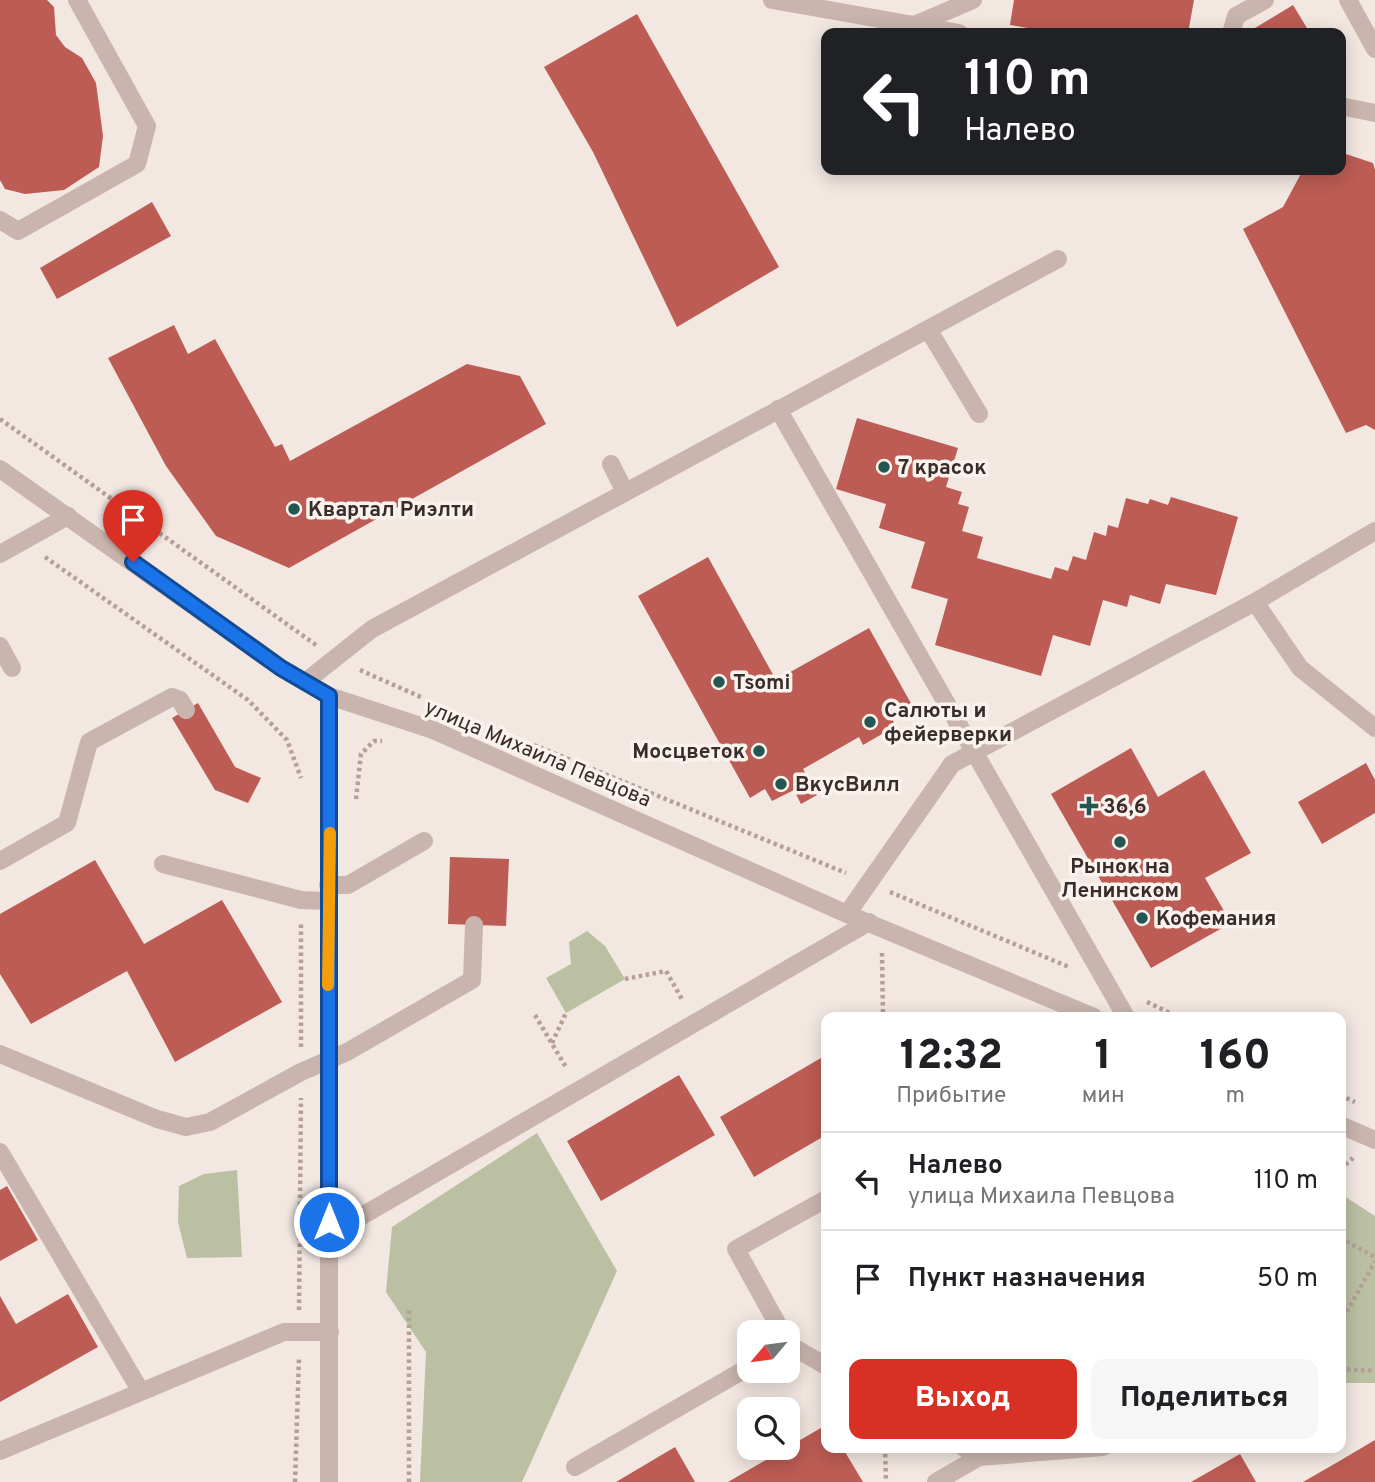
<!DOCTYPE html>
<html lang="ru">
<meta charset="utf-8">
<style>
:root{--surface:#fff;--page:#f6f6f6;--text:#202124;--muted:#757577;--line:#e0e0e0;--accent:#d93025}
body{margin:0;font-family:Overpass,sans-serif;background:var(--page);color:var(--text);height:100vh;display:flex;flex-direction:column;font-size:26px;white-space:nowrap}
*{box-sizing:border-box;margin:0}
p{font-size:23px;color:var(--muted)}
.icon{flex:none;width:38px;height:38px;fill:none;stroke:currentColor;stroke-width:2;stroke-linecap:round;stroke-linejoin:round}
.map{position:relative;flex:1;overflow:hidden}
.details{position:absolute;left:821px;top:1012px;width:525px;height:441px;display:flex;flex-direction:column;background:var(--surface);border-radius:14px;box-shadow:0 4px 18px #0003}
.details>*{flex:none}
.guide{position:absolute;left:821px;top:28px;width:525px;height:147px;border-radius:14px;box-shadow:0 4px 18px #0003;background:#202124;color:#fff;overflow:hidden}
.needle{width:46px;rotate:241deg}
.controls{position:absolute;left:737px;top:1320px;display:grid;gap:14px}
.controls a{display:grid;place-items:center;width:63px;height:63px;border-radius:14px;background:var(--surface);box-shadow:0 4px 18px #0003;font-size:35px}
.pin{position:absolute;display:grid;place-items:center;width:60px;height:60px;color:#fff;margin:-72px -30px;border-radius:50% 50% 50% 0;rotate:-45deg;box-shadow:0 0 7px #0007}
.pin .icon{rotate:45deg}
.me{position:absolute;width:77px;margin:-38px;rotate:0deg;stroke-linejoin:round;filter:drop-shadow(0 0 5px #0008)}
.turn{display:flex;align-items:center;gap:24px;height:147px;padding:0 28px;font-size:32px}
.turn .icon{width:91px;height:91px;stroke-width:2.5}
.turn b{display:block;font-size:49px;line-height:60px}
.eta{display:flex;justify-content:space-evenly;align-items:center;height:119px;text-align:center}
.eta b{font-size:42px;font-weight:800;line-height:49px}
.cta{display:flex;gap:14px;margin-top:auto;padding:14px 28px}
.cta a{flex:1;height:80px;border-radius:14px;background:var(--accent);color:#fff;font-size:28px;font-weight:800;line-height:80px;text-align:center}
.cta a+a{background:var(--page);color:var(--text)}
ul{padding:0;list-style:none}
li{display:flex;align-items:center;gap:21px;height:98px;padding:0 28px;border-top:2px solid var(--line)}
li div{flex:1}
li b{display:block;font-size:26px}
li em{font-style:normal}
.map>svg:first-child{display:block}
</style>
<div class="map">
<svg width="1375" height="1482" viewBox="0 0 1375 1482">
<rect width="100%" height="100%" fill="#f2e7e1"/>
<path fill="#bbc0a2" d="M587,931L605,946L625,979L566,1013L546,978L571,964L569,942Z
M537,1133L617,1271L522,1482H420L426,1352L386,1292L392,1227Z
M237,1170L242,1257L187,1258L178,1222L179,1186L204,1174Z
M1341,1194L1375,1216V1383H1341Z"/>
<path fill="#bc5c54" d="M0,0H47L54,7L56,35L65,47L82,58L96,83L103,136L99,167L64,190L25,194L5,189L0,180Z
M1014,0H1194L1188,33H1058L1010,25Z
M1293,5L1310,33H1252L1250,31Z
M637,14L779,267L677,327L593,152L544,67Z
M1340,152L1373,163L1375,170V430L1366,425L1346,433L1243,229L1283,207L1303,170H1340Z
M152,202L171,236L57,299L40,268Z
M174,325L188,354L215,339L275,447L282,444L290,461L467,364L520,376L546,424L289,568L216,536L166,466L108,358Z
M857,418L958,448L946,487L962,492L958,504L969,507L962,531L983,537L977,558L1051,579L1055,567L1068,571L1073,556L1086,560L1094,532L1106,536L1108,525L1118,528L1126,498L1148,504L1150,499L1168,505L1171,497L1238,517L1216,595L1166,584L1160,604L1130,595L1127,607L1103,600L1090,646L1053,635L1041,676L935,645L948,599L911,588L925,542L879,528L886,504L836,489Z
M708,557L776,680L869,628L913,707L892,719L896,726L863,745L859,737L803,769L817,795L801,804L794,790L772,801L765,789L750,798L638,596Z
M198,703L235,767L261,778L248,803L215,790L172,718Z
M1131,748L1158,797L1204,770L1251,853L1205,878L1231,923L1151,968L1051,794Z
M1366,763L1375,780V813L1322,844L1298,802Z
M450,857L509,859L506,926L448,924Z
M95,860L144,944L222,900L282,1002L175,1062L127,971L31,1024L0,974V914Z
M826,1055V1135L754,1177L720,1117Z
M679,1075L715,1135L601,1201L567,1141Z
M7,1186L38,1240L0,1261V1190Z
M68,1294L98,1347L0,1402V1296L16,1324Z
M826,1425V1447H842L863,1482H728Z
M1375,1440V1482H1303L1336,1463Z
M675,1447L695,1482H616Z
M1240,1454L1256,1482H1191Z"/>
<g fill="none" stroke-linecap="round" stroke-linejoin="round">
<path stroke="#b59f98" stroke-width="4.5" stroke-dasharray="3.5 3.5" stroke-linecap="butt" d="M0,419L316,645
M45,557L248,700L287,740L301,778
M360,670L423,698
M534,745L846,873
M356,799L361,754L374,741H382
M890,892L1069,967
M882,953L883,1017
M625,979L666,971L683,1001
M1147,1002L1178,1017
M535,1015L567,1069
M552,1043L566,1013
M301,1047V923
M1340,1095L1355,1102
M1340,1169L1353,1158
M1340,1238L1375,1257
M299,1310L301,1098
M1340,1324L1375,1261
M1340,1369L1375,1371
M885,1447L886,1482
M295,1482L299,1357
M409,1482V1310"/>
<path stroke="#c9b5ad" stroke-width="18" d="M1348,0L1375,49
M912,26L973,0
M1231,33L1236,16L1265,0
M0,220L18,231L137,164L147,126L77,0
M928,329L979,414
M778,409L1126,1017
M611,464L625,492
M0,554L68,516
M1255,602L1300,668L1375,728
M0,646L12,668
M305,682L372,629L1058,259
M0,861L67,823L89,742L172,697L180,700L186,710
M163,864L301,900L327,901
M328,885H348L424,841
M847,914L952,764L1255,602L1375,531
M0,1054L157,1119L186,1127L210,1122L301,1072L347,1052L472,980L474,925
M0,1152L140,1390
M329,1235L869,922
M782,1332L736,1249L826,1199
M788,1344L826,1366
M963,1447L979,1457L1103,1447
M0,1451L284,1332H330
M575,1467L749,1367
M936,1482L979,1457L982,1450"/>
<path stroke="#c9b5ad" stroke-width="18" d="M772,0L959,33
M1340,106L1375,113
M0,469L281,668L329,696L433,730L847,914L1094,1017
M1340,1125L1375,1140
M329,1482V696"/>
</g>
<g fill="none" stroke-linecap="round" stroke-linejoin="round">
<g stroke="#114b97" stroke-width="18">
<path id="route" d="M133,562L281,668L329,696V1222"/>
</g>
<use href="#route" stroke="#1a73e8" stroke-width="12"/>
<path stroke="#f59e0b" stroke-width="12" d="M328,985L330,833"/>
</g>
<g fill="#245751" stroke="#f9f2ed" stroke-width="2.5">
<circle cx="884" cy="467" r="7"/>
<circle cx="294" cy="509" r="7"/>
<circle cx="719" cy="682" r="7"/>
<circle cx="870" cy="722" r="7"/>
<circle cx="759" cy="751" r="7"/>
<circle cx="781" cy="784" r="7"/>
<path d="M1085.5 795.5h7v7h7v7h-7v7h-7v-7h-7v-7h7z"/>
<circle cx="1120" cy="842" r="7"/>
<circle cx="1142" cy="918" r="7"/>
</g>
<g text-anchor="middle" stroke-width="7" stroke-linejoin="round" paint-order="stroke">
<g font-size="21" font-weight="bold" fill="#382d2b" stroke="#f9f2ed" text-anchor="start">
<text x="898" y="474">7 красок</text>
<text x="308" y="516">Квартал Риэлти</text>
<text x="733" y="689">Tsomi</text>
<text x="884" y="717">Салюты и<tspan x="884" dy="24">фейерверки</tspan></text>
<text x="745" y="758" text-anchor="end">Мосцветок</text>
<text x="795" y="791">ВкусВилл</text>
<text x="1103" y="813">36,6</text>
<text x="1120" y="873" text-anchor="middle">Рынок на<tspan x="1120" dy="24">Ленинском</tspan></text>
<text x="1156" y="925">Кофемания</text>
</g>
<g font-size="21" fill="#382d2b" stroke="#f9f2ed">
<text transform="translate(538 753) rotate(23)" y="7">улица Михаила Певцова</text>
</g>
</g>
</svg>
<div class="controls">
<a><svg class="needle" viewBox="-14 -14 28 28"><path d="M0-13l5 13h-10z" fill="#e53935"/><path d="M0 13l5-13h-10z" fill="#757577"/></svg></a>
<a><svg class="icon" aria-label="search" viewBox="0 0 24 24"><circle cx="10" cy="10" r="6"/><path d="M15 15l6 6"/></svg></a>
</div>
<div class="pin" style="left:133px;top:562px;background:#d93025"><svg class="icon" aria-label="arrive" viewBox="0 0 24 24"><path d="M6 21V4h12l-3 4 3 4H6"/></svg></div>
<svg class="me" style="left:329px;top:1222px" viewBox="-20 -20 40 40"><circle r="17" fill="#1a73e8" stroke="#fff" stroke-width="3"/><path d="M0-11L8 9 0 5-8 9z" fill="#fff"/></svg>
<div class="guide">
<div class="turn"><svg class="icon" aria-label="left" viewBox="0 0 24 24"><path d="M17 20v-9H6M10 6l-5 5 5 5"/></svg><div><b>110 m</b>Налево</div></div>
</div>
<section class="details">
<div class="eta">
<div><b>12:32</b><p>Прибытие</p></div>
<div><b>1</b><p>мин</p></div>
<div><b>160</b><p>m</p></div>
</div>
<ul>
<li><svg class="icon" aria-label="left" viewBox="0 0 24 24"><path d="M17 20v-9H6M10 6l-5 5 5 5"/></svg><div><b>Налево</b><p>улица Михаила Певцова</p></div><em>110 m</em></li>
<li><svg class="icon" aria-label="arrive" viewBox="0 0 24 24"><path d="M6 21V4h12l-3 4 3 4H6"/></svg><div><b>Пункт назначения</b></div><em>50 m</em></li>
</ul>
<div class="cta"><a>Выход</a><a>Поделиться</a></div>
</section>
</div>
